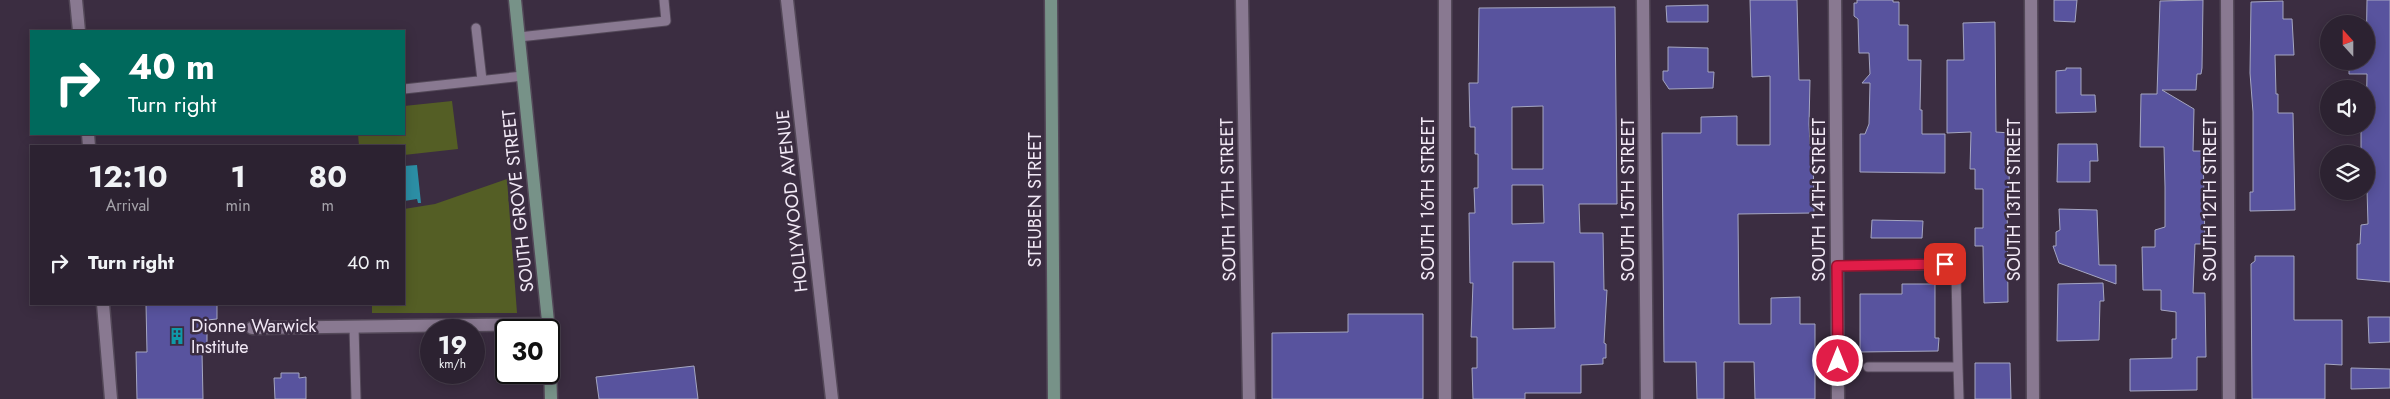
<!DOCTYPE html>
<style>
:root{--surface:#2c2231;--page:#342a39;--text:#f1f3f6;--muted:#a6a4ab;--line:#483f4d}
body{margin:0;font-family:Jost,sans-serif;background:var(--page);color:var(--text);height:100vh;display:flex;flex-direction:column;font-size:19px;white-space:nowrap}
*{box-sizing:border-box;margin:0}
p{font-size:16px;color:var(--muted)}
.icon{flex:none;width:28px;height:28px;fill:none;stroke:currentColor;stroke-width:2;stroke-linecap:round;stroke-linejoin:round}
.map{position:relative;flex:1;overflow:hidden}
.drawer{position:absolute;left:30px;top:145px;width:375px;height:160px;display:flex;flex-direction:column;background:var(--surface);border-radius:0px;box-shadow:0 2px 12px #0003,0 0 0 1px var(--line)}
.drawer>*{flex:none}
.hud{position:absolute;left:30px;top:30px;width:375px;height:105px;border-radius:0px;box-shadow:0 2px 12px #0003,0 0 0 1px var(--line);background:#00695c;color:#fff;overflow:hidden}
.needle{width:32px;rotate:339deg}
.controls{position:absolute;left:2320px;top:15px;display:grid;gap:10px}
.controls a{display:grid;place-items:center;width:55px;height:55px;border-radius:50%;background:var(--surface);box-shadow:0 2px 12px #0003,0 0 0 1px var(--line);font-size:25px}
.speed{position:absolute;left:420px;top:319px;display:flex;gap:10px;font-size:25px;font-weight:700;text-align:center}
.speed>*{display:grid;place-content:center;width:65px;height:65px;border-radius:50%;background:var(--surface);box-shadow:0 2px 12px #0003,0 0 0 1px var(--line);line-height:1}
.speed small{font-size:12px;font-weight:400}
.speed .limit{border:2px solid #111;border-radius:8px;background:#fff;color:#111}
.pin{position:absolute;display:grid;place-items:center;width:42px;height:42px;color:#fff;margin:-21px;border-radius:10px;box-shadow:0 2px 8px #0006}
.me{position:absolute;width:55px;margin:-28px;rotate:0deg;stroke-linejoin:round;filter:drop-shadow(0 0 4px #0008)}
.turn{display:flex;align-items:center;gap:18px;height:105px;padding:0 15px;font-size:22px}
.turn .icon{width:65px;height:65px;stroke-width:2.5}
.turn b{display:block;font-size:35px;line-height:42px}
.eta{display:flex;justify-content:space-evenly;align-items:center;height:85px;text-align:center}
.eta b{font-size:30px;font-weight:700;line-height:35px}
ul{padding:0;list-style:none}
li{display:flex;align-items:center;gap:15px;height:65px;padding:0 15px}
li div{flex:1}
li b{display:block;font-size:19px}
li em{font-style:normal}
.map>svg:first-child{display:block}
</style>
<div class="map">
<svg width="2390" height="399" viewBox="0 0 2390 399">
<rect width="100%" height="100%" fill="#3b2d41"/>
<path fill="#545e25" d="M452,101L458,149L404,155V146H359L358,134H404V106Z
M507,179L517,313H372V304H404V209L435,204Z"/>
<path fill="#2c8fa6" d="M417,165L421,203H418L417,199L404,201V166Z"/>
<path fill="#58539e" stroke="#a5a6c1" fill-rule="evenodd" d="M1750,0H1797L1799,80H1810L1809,124L1810,144H1813L1814,213L1738,214L1739,324H1771V298L1800,297V324H1815V399H1755L1754,362H1724V399H1697L1696,362H1664L1662,133H1701V117L1737,116V145H1770V76L1752,77Z
M1857,0H1893V2H1899V25H1908V60H1921L1920,110H1922V134H1945V173L1860,172V134H1865L1869,124L1870,83H1862L1870,74L1869,53H1859L1858,19L1854,16V3H1857Z
M2054,0H2077L2075,22L2054,21Z
M2203,0L2202,68L2201,74H2197L2196,90H2162L2194,109L2193,151H2203L2205,244H2195L2193,293H2205L2206,357H2197V390L2130,391V359L2172,358V339H2176V312L2161,310V290H2143L2142,247H2155V230L2165,227V187L2164,147H2140L2141,94H2157L2160,1Z
M2367,0H2390V282L2357,279V244H2360L2361,225L2368,224L2366,154H2361V126H2366L2367,74H2349V61H2366Z
M2283,1V19H2292L2294,55H2275L2276,94H2278V113H2293L2295,210L2250,211V192H2253V112L2250,73L2251,2Z
M1708,5V22H1667L1666,6Z
M1615,7L1617,204H1579L1580,233H1603L1604,290H1607L1604,343L1606,344V358H1603V364L1581,365V393H1525V399H1473L1472,368H1477V337H1471L1473,283H1470L1469,213H1475L1474,188H1478V154H1475V127H1470L1469,83H1478L1479,8ZM1543,106V169H1512V107ZM1512,185H1543L1544,223L1512,224ZM1513,262H1554L1555,328L1513,329Z
M1995,22L1996,132L2010,133L2009,189H2007L2008,302L1984,303L1983,246H1975V228H1983V189H1975V169H1970L1971,132L1947,133V60H1964L1963,23Z
M1668,47L1708,48V72H1714L1713,88L1669,89L1663,80V71H1668Z
M2066,68H2081V95H2095L2096,112L2056,113V71L2066,70Z
M2058,144H2097L2098,161H2090V182H2057Z
M2059,209L2097,210L2099,265H2116V284L2059,263L2053,246H2056V232L2060,230Z
M1872,220L1923,221L1922,238H1871Z
M2255,256H2294V320H2342V365L2325,364V399H2252L2251,264L2255,261Z
M2103,283L2104,301H2100L2099,340L2057,341L2058,284Z
M1902,284H1935V338H1939L1938,351L1860,352V294H1902Z
M146,304H217V319L207,320V352H202L203,399H137L136,352H147Z
M1348,314H1423V399H1272V333L1348,332Z
M2368,317H2390V342L2369,343Z
M1975,363H2010L2011,399H1975Z
M694,366L698,399H599L596,377Z
M2351,368L2390,369V388L2351,389Z
M281,373H299V378L306,377V399H275L274,378H281Z"/>
<g fill="none" stroke-linecap="round" stroke-linejoin="round">
<g stroke="#534858" stroke-width="11">
<path id="service" d="M476,28L482,80
M519,37L666,21L664,0
M404,89L523,76
M1837,266L1945,265L1956,274L1958,367H1868
M354,327L356,399
M1958,367L1959,399"/>
</g>
<g stroke="#534858" stroke-width="15">
<path id="minor" d="M76,0L79,31
M787,0L832,399
M1242,0L1249,399
M1643,0L1647,399
M1835,0L1838,399
M2031,0L2033,399
M88,134L89,146
M103,304L111,399
M252,328L548,324
M1445,399V0"/>
</g>
<g stroke="#534858" stroke-width="15">
<path id="tertiary" d="M2227,0L2229,399"/>
</g>
<g stroke="#534858" stroke-width="15">
<path id="secondary" d="M515,0L549,331L551,399
M1051,0L1054,399"/>
</g>
<use href="#service" stroke="#897991" stroke-width="9"/>
<use href="#minor" stroke="#897991" stroke-width="12"/>
<use href="#tertiary" stroke="#897991" stroke-width="12"/>
<use href="#secondary" stroke="#779288" stroke-width="12"/>
</g>
<g fill="none" stroke-linecap="round" stroke-linejoin="round">
<g stroke="#92132f" stroke-width="12">
<path id="route" d="M1838,361L1837,266L1945,264"/>
</g>
<use href="#route" stroke="#e11d48" stroke-width="9"/>
</g>
<defs>
<g id="building-bare" transform="scale(1.35)"><path d="M-4-6H4V6H1V3H-1V6H-4ZM-2.5-4.3h1.7v1.8h-1.7ZM.8-4.3h1.7v1.8H.8ZM-2.5-1h1.7V.8h-1.7ZM.8-1h1.7V.8H.8Z" fill="#0f9aa8" stroke="#3b2d41" stroke-width="2.5" paint-order="stroke"/></g>
</defs>
<g fill-rule="evenodd">
<use href="#building-bare" x="177" y="336"/>
</g>
<g text-anchor="middle" stroke-width="5" stroke-linejoin="round" paint-order="stroke">
<g font-size="18" fill="#f1e8f5" stroke="#3b2d41">
<text transform="translate(1428 199) rotate(-90)" y="6">SOUTH 16TH STREET</text>
<text transform="translate(1035 200) rotate(-90)" y="6">STEUBEN STREET</text>
<text transform="translate(1228 200) rotate(-91)" y="6">SOUTH 17TH STREET</text>
<text transform="translate(1628 200) rotate(-90)" y="6">SOUTH 15TH STREET</text>
<text transform="translate(1819 200) rotate(-90)" y="6">SOUTH 14TH STREET</text>
<text transform="translate(2014 200) rotate(-90)" y="6">SOUTH 13TH STREET</text>
<text transform="translate(2210 200) rotate(-90)" y="6">SOUTH 12TH STREET</text>
<text transform="translate(518 201) rotate(-96)" y="6">SOUTH GROVE STREET</text>
<text transform="translate(792 201) rotate(-96)" y="6">HOLLYWOOD AVENUE</text>
</g>
<g font-size="18" fill="#f1e8f5" stroke="#3b2d41" text-anchor="start">
<text x="191" y="332">Dionne Warwick<tspan x="191" dy="21">Institute</tspan></text>
</g>
</g>
</svg>
<div class="controls">
<a><svg class="needle" viewBox="-14 -14 28 28"><path d="M0-13l5 13h-10z" fill="#e53935"/><path d="M0 13l5-13h-10z" fill="#a6a4ab"/></svg></a>
<a><svg class="icon" aria-label="sound" viewBox="0 0 24 24"><path d="M4 9h4l5-4v14l-5-4H4zM17 9q2 3 0 6"/></svg></a>
<a><svg class="icon" aria-label="layers" viewBox="0 0 24 24"><path d="M12 4l9 5-9 5-9-5zM3 14l9 5 9-5"/></svg></a>
</div>
<div class="speed"><div>19<small>km/h</small></div><div class="limit">30</div></div>
<div class="pin" style="left:1945px;top:264px;background:#d93025"><svg class="icon" aria-label="arrive" viewBox="0 0 24 24"><path d="M6 21V4h12l-3 4 3 4H6"/></svg></div>
<svg class="me" style="left:1838px;top:361px" viewBox="-20 -20 40 40"><circle r="17" fill="#e11d48" stroke="#fff" stroke-width="3"/><path d="M0-11L8 9 0 5-8 9z" fill="#fff"/></svg>
<div class="hud">
<div class="turn"><svg class="icon" aria-label="right" viewBox="0 0 24 24"><path d="M7 20v-9h11M14 6l5 5-5 5"/></svg><div><b>40 m</b>Turn right</div></div>
</div>
<section class="drawer">
<div class="eta">
<div><b>12:10</b><p>Arrival</p></div>
<div><b>1</b><p>min</p></div>
<div><b>80</b><p>m</p></div>
</div>
<ul>
<li><svg class="icon" aria-label="right" viewBox="0 0 24 24"><path d="M7 20v-9h11M14 6l5 5-5 5"/></svg><div><b>Turn right</b></div><em>40 m</em></li>
</ul>
</section>
</div>
